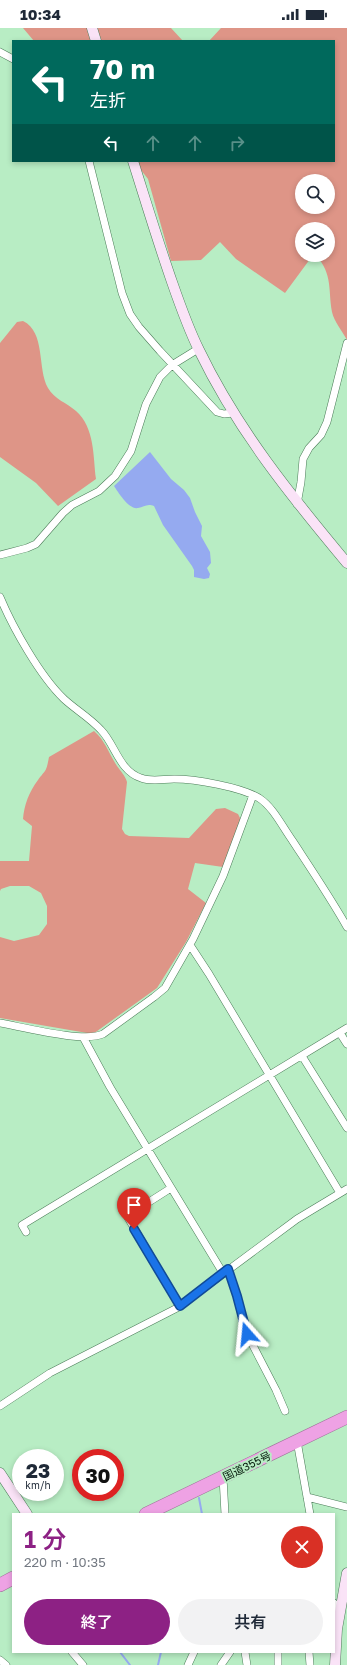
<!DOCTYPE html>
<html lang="ja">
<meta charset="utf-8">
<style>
:root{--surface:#fff;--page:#f2f2f3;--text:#1f2937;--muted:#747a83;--accent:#8d2184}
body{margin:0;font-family:"Golos Text","Noto Sans JP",sans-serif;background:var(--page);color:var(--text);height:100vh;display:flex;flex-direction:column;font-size:15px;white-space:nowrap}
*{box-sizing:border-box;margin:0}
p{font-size:13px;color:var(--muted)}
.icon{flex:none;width:22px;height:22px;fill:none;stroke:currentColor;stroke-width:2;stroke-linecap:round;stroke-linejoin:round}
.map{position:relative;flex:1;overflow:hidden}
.panel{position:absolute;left:12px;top:1485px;width:323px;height:140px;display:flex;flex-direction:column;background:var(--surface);border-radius:0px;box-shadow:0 2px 6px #0003}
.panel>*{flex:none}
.banner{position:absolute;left:12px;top:12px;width:323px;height:122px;border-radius:0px;box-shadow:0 2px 6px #0003;background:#00695c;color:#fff;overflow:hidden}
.controls{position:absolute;left:295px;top:146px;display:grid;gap:8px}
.controls a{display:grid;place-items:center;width:40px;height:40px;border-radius:50%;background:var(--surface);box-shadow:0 2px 6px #0003;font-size:20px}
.speed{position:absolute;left:12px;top:1421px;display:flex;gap:8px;font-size:20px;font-weight:700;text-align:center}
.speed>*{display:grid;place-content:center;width:52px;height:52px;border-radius:50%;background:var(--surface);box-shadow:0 2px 6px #0003;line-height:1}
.speed small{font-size:10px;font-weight:400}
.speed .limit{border:6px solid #d22;background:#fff;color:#111}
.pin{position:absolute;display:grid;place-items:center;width:34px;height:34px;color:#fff;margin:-41px -17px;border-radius:50% 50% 50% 0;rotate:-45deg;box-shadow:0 0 4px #0007}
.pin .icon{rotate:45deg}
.me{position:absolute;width:44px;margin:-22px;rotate:342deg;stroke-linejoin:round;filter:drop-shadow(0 0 3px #0008)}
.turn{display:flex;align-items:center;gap:14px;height:84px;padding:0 12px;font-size:18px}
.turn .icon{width:52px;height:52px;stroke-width:2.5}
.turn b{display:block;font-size:28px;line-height:34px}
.lanes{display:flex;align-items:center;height:38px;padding:0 12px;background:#0003;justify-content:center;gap:20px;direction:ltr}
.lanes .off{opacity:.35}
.round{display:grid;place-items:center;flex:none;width:42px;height:42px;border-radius:21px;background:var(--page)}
.head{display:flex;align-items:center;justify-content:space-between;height:68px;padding:0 12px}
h1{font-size:24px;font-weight:600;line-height:30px;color:var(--accent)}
.cta{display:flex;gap:8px;margin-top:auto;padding:8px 12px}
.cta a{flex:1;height:46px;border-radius:24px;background:var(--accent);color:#fff;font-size:16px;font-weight:600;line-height:46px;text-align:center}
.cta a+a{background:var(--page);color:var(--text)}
.status{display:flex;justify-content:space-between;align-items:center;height:28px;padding:0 20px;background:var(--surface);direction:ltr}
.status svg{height:11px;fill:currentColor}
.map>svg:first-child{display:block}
</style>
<div class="status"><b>10:34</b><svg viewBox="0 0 49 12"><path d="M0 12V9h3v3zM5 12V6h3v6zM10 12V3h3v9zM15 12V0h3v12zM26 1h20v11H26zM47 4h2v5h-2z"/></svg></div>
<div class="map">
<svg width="347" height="1637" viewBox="0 0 347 1637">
<rect width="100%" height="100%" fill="#b8edc4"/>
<path fill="#de9587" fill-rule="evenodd" d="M23,0H171L183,13H34Z
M221,0H347V312C342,303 334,293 332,284C328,261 333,247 316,227H328V201H302V227H313L285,265L236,231L220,214L201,232L171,233L148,151L134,133H334V13H209ZM302,153H328V179H302Z
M23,293C46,304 37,341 48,360C54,371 67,375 76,383C95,400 93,428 96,451L58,478L36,455L0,429V315L17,294Z
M94,703C105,712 109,726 117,738C121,744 125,747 127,754L122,801L125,806L129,808L189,810L216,781L225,780L238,786L241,792L223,839L195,835L188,861L206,875L186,914L157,960L93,1006L0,990V909L14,913L39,907L47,896V878L41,865L29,858H10L1,861L0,863V833H29L32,798L23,791C24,777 29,764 38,752C46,741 46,745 49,729Z"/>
<path fill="#95aaf0" d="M150,424L171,451L184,462L190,470L195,484L202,498L201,508L210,524L211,535L207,540L210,546L209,550L204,551L194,549V542L192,538L163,497L154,478C147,475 144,479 138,480C129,482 118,464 114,458Z"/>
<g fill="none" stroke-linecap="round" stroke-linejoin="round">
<path stroke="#95aaf0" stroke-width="2" d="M199,1470L202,1486
M120,1624L130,1637
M158,1637L161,1624"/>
<g stroke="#4b7c58" stroke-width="8">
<path id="street" d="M0,24L13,31
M89,133L122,265L130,286L139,299L160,323L217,384L224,386L233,385
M297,476L301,454L303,431L309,420L321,407L327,394L347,315
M0,527L27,520L36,516L63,485L72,477L99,463L115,448L131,423L146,376L160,349L172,337L198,321
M0,569C13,600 40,648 64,671C76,682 90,690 101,702C115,716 119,743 141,750C151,754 163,751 174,751C195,751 241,759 259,770C273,779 282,798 292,812C311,841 330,869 347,899
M190,917L209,946L340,1165
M0,995C23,999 84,1015 103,1006L154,969L165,960L193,911L223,848L253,767
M340,1005L347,1016
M83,1009L110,1059L223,1245
M302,1028L347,1100
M171,1160L127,1188L180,1278
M26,1204L22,1197L347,1000
M228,1241L237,1268L247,1306L276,1362L285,1383
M0,1378L50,1345L177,1280L297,1191L347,1161
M297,1413L310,1486
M223,1449L225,1486
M307,1469L347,1479
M334,1575L340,1583L334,1586
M72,1624L83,1637
M245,1624L247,1637
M278,1624V1637
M309,1624L310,1637
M0,1632L6,1637
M188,1637L194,1624
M221,1637L230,1624"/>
</g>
<g stroke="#4b7c58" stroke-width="11">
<path id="secondary" d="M92,0L96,13
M133,133C146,174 158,214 172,254C180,277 188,300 199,322C237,401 291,468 347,535
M0,1445L27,1486
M335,1637L337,1601L347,1545"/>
</g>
<g stroke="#9d7398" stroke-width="14">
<path id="highway" d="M146,1486L347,1389
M0,1557L13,1550"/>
</g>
<use href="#street" stroke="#fff" stroke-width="7"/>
<use href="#secondary" stroke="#fae3f7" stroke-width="10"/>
<use href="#highway" stroke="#eea2e4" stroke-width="13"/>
</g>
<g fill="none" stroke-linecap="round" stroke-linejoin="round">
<g stroke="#114b97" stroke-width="10">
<path id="route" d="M134,1201L180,1278L228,1241L237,1268L247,1306"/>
</g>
<use href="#route" stroke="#1a73e8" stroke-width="7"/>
</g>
<g text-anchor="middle" stroke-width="4" stroke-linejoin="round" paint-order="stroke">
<g font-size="11" fill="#061b0c" stroke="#b8edc4">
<text transform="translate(247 1438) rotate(-26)" y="4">国道355号</text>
</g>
</g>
</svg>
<div class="controls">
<a><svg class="icon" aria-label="search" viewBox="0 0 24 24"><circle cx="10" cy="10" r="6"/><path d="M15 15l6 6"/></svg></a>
<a><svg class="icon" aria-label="layers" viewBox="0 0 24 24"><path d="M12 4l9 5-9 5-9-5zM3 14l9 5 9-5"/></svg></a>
</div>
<div class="speed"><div>23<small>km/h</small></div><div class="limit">30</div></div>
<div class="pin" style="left:134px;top:1201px;background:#d93025"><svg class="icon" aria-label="arrive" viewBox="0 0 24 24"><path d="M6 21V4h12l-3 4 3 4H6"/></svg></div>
<svg class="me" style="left:247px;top:1306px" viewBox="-20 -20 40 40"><path d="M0-17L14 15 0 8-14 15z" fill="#1a73e8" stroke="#fff" stroke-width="4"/></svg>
<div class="banner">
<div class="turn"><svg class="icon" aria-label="left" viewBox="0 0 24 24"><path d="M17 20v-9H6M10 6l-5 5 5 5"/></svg><div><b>70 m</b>左折</div></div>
<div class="lanes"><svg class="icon" aria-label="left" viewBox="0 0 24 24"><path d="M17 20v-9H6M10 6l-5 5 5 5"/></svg><svg class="icon off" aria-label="ahead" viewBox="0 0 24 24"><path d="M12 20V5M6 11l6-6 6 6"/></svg><svg class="icon off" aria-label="ahead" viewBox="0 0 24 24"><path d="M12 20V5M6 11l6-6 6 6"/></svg><svg class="icon off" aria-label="right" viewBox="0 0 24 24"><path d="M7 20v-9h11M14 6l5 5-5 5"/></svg></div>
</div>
<section class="panel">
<div class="head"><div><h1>1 分</h1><p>220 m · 10:35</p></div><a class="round" style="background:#d93025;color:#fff"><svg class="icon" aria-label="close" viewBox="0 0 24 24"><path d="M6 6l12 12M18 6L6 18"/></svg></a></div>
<div class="cta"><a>終了</a><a>共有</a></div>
</section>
</div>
